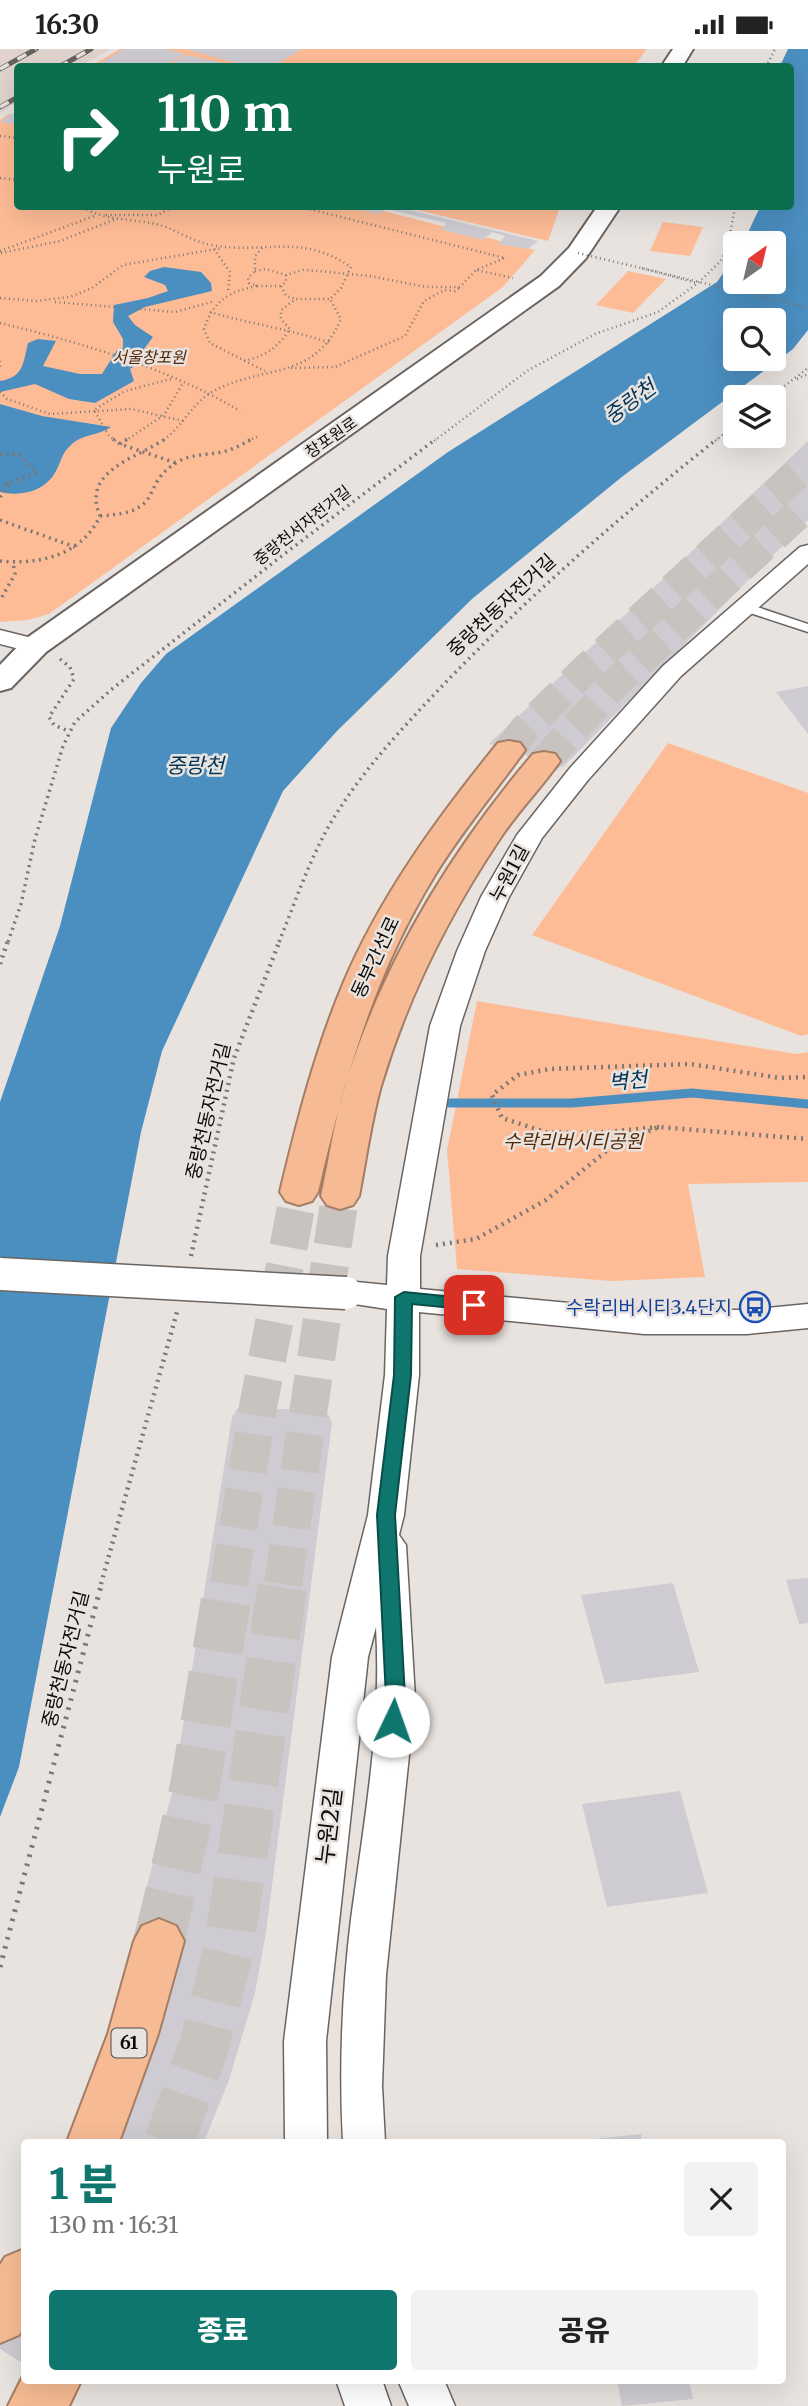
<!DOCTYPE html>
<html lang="ko">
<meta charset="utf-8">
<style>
:root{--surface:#fff;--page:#f2f2f2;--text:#222;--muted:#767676;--accent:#0f766e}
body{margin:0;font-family:Merriweather,"Noto Sans KR",serif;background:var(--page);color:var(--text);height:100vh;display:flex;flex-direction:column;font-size:26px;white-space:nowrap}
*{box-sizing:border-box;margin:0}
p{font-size:23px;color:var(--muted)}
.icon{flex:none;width:38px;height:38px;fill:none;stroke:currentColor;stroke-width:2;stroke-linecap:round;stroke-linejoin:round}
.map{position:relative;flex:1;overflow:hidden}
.details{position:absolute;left:21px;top:2090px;width:765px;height:245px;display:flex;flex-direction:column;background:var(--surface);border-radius:7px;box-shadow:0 7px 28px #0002}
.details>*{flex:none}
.guide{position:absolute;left:14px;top:14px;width:780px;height:147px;border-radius:7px;box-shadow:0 7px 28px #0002;background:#0b6e4f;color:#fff;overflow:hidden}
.needle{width:46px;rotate:34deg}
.tools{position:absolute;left:723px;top:182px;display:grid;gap:14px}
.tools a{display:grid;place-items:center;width:63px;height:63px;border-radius:7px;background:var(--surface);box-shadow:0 7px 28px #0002;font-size:35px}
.pin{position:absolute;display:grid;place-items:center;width:60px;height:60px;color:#fff;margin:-30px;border-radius:14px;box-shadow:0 4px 10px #0006}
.me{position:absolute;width:77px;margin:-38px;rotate:3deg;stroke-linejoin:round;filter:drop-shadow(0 0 5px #0008)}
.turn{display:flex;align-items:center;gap:24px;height:147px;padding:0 28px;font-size:32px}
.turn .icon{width:91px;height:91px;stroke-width:2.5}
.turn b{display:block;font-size:49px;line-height:60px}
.round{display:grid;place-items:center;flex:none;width:74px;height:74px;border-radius:7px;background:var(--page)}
.summary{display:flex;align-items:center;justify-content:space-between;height:119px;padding:0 28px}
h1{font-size:42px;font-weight:800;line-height:52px;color:var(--accent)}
.button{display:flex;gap:14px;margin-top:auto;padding:14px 28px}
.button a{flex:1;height:80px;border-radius:7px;background:var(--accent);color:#fff;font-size:28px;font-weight:800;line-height:80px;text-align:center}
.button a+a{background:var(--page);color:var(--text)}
.status{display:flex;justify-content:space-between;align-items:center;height:49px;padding:0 35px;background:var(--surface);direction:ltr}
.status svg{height:19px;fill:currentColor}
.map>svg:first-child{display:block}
</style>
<div class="status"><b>16:30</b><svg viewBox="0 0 49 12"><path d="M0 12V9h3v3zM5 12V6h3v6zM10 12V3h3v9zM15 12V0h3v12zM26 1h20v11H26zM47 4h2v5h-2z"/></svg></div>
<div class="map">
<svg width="808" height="2357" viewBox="0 0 808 2357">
<rect width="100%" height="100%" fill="#e9e3df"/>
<path fill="#e2d5ce" d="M0,0H111L80,17L18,18L17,53L0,65Z"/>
<path fill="#febc96" d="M120,0H647L633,18H89Z
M9,65L17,67L18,158H368L535,201L503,238L49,565L28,571L0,573V71Z
M405,158H560L548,192Z
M663,173L703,178L690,207L650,202Z
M628,222L666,230L633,264L596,256Z
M668,694L808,744V985L801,987L532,886Z
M477,952L796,1005L808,1003V1133L688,1135L705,1228L612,1232L457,1220L447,1101Z"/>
<path fill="#4b8fc1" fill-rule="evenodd" d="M788,0H808V281L793,300L623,427L472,550L337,682L283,742L162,1002L141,1083L19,1718L0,1768V1053L60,877L111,679L141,634L166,605L448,403L717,233L735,207V233H774V194H743L760,158H791V18L780,17ZM735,271H774V310H735Z
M164,218L201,223L211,234L212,242L145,258L128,267L135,276L153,288L141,304L140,313L130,320L134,332L95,354L69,350L35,335L0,343V332C24,328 23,314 28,294L38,290L56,292L43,317L80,325H102L117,301L123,299V290L113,273L114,256L148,249L168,242L165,236L144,228L150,222Z
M0,355L42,367L111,378C98,387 82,385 71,396C62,404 62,410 57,420C47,442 22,448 0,443Z"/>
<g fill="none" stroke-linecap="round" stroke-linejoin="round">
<path stroke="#4b8fc1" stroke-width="9" d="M450,1054H572L692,1044L808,1055"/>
</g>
<path fill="#ceccd2" d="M124,0H165L185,5L162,18H94Z
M185,0H302L272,18H251Z
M186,6L233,16V18H166Z
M13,64L18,65V73L11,75L0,73Z
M351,159L397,158L538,192L528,200L498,195L505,187L492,183L483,191L442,181L446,174L386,160L379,165Z
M808,392V471L563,718L489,695Z
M808,637V685L776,643Z
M244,1358L319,1362L329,1366L332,1374L266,1883L255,1944L229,2031L204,2093H110L170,1894L133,1889L173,1740L232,1368L237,1360Z
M808,1529V1574L799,1575L786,1531Z
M673,1534L699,1623L605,1635L581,1546Z
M680,1742L708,1844L607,1858L582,1755Z
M641,2085L642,2093H584V2091Z
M24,2255V2315L0,2300V2292Z
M617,2331H689L693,2350L622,2357Z"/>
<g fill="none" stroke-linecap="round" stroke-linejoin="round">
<path stroke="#c8c3bf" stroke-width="31" stroke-dasharray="31 15" stroke-linecap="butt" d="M509,701L525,680L584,622L808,415
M544,712L620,630L808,456"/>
<path stroke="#c8c3bf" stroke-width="38" stroke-dasharray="38 19" stroke-linecap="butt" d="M229,1535L258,1358L299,1143
M283,1535L340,1147"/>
<path stroke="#c8c3bf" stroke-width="50" stroke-dasharray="50 24" stroke-linecap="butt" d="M159,1892L195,1737L229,1533
M169,2093L203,2000L228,1904L283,1533"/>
<g stroke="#6a6562" stroke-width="3">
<path id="lane" d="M745,554L808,575V583L741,561V555Z"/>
</g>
<g stroke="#6a6562" stroke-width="3">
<path id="street" d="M808,496V515L681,627L588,731L542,789L509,848L485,902L460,977L420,1207V1240L644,1261H747L808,1255V1279L747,1285H644L419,1263V1326L404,1466L399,1486L406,1496L415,1649L386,1926L382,2037L385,2093H343C339,2018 342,1944 351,1870C364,1773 382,1676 376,1578L368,1608L326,1992L327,2093H285L284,1992L332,1608L368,1466L385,1326L387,1260L335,1252L330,1244L335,1236L346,1232L387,1236L388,1207L430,977L457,902L481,848L517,786L570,719L663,617L800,498Z
M0,581L44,592L47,597L44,602L35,604L0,595Z
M336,2331H382L391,2357H345Z
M398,2331H444L455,2357H409Z"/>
</g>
<g stroke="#6a6562" stroke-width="4">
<path id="secondary" d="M673,0H693L682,18H661Z
M597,158H620L586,209L559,237L46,603L11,639L0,642V616L24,591L541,227L569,199Z"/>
</g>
<g stroke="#a47d64" stroke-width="4">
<path id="highway" d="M509,692L520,694L525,701C495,743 462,782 435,826C374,925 344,1031 318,1143L312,1152L299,1156L286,1152L280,1143C297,1072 315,1002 343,935C380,847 438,768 498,694Z
M544,703L555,705L560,712C542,738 519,761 501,788C450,864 407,949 381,1037C371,1073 366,1111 359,1147L353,1156L340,1160L327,1156L321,1147C329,1111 334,1073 345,1037C382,915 451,802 533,705Z
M159,1870L176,1877L184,1892L158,1985L119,2093H67L108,1985L134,1892L142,1877Z
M24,2200V2277L19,2286L0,2294V2216L5,2208Z
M24,2325V2331L81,2332L69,2357H8Z"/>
</g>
<path stroke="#7b7775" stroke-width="2.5" stroke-dasharray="1 3.5" stroke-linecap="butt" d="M766,18L775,0
M0,87L18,89
M0,129L18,131
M83,158C103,171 128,170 151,174C172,177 189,192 211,196C265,206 299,183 351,218L341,239L330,250L341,270C314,333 262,315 212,343C191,355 182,379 162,392
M301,158L505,209L476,221L513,229
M106,166H158L172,158
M262,199L255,207V222L248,229L249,234L257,237C228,243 214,251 204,280L210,294L265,322
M214,200L230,223L228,243
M0,202L97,166
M1,204L60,192L116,170
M642,219L697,234
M255,222L266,220L286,226L303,221L318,222L370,227L426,238H460L476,221
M286,226V233L281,237L286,247L296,250
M257,237H281
M0,249L36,252L70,248L92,239L123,216L222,199
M55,253L175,263L215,252
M210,263C250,275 290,280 330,294
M0,274C82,294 168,319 240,362
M0,312V319
M244,312C266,307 277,299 290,280L281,270V261L296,250H330
M291,319L335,318L405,287L424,252L444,241L455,242L460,238
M797,330L808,325
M0,343L7,350L50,365L131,360L183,372
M770,348L808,319
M116,392L109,387L94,361L125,342L171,330
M125,392L164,366L183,334
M248,392L257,388
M434,392L527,322L595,285L658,263L698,234L721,212L728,197L735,158
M715,392L735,376"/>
<path stroke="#7b7775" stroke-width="3.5" stroke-dasharray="2 4.5" stroke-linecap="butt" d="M113,390L120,395L176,414
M120,395L127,390
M0,405H19L37,424L0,437
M0,448L10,434
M100,467C169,463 137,436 179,412C192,405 208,406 222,403C233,401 242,395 252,390
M0,471L75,498
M0,512C40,516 82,506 100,467C81,422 135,410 165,390
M2,548L15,525L13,514
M60,610L70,618L74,630L49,668L54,676L68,682
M8,893L21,855L35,790L63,697L75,673L112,640L283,506L436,390
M279,893C297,849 312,802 338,762C369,714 408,673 447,632C531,545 623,465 717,390"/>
<path stroke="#7b7775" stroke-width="4.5" stroke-dasharray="2 5" stroke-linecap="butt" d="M0,915L8,891
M659,1078L596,1084L546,1083L502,1069L492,1046L518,1026L550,1020L690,1015L780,1029L808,1028
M436,1196L476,1190L546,1151L614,1096L659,1078L808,1090
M191,1207L234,1009L280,891
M101,1535L177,1263"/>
<path stroke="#7b7775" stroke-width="5" stroke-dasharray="2.5 7" stroke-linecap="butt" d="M0,1918L102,1533"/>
<use href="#lane" fill="#fff" fill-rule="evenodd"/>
<use href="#street" fill="#fff" fill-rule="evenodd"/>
<use href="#secondary" fill="#fff" fill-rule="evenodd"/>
<use href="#highway" fill="#f6bb94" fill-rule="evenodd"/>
<g stroke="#666360" stroke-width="5">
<path id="rail" d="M59,18L91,0
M0,20L36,0
M0,58L18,48"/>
</g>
<use href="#rail" stroke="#e9e3df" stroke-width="3.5" stroke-dasharray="10" stroke-linecap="butt"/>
<g stroke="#6a6562" stroke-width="35" stroke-linecap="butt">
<path id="street-bridge" d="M0,1225L346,1244"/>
</g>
<path stroke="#7b7775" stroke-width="2.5" stroke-dasharray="1 3.5" stroke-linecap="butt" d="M578,204L808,259"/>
<use href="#street-bridge" stroke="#fff" stroke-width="32"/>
</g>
<path fill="#0f766e" stroke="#0a4d48" stroke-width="2" d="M404,1243L474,1250L482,1256L474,1261L412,1255L411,1326L395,1466L405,1648L400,1678L393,1680L386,1678L384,1672L386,1648L377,1466L394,1326L395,1248Z"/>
<defs>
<g id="bus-ring" transform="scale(1.575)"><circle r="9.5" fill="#e9e3df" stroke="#1a4fb4" stroke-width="1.5"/><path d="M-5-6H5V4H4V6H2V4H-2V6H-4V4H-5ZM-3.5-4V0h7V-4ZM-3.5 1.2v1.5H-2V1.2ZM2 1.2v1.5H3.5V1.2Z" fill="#1a4fb4"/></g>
</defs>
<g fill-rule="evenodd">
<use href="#bus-ring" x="755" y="1258"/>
</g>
<g text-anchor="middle" stroke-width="5" stroke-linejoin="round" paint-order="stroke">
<g font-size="16" font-style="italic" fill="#552806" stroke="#e9e3df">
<text x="149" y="314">서울창포원</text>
</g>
<g font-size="16" fill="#0d0b0a" stroke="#e9e3df">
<text transform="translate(331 388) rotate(-35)" y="6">창포원로</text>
<text transform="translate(302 476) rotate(-38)" y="6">중랑천서자전거길</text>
</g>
<rect fill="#e9e3df" stroke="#4f4c4a" stroke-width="2" x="111.5" y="1979.5" width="35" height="29" rx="5"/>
<g font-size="18" font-weight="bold" fill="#0d0b0a">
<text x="129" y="2000">61</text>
</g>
<g font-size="19" fill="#0d0b0a" stroke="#e9e3df">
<text transform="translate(501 556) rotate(-43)" y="7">중랑천동자전거길</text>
<text transform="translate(509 824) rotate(-62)" y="7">누원1길</text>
<text transform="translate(375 908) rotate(-65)" y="7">동부간선로</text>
<text transform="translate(208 1062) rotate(-77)" y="7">중랑천동자전거길</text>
<text transform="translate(65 1610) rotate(-76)" y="7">중랑천동자전거길</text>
</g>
<g font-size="19" font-style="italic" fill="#552806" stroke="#e9e3df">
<text x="573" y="1099">수락리버시티공원</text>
</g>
<g font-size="19" fill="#164399" stroke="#e9e3df" text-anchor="end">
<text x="732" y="1265">수락리버시티3.4단지</text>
</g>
<g font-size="21" font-style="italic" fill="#003557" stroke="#e9e3df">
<text transform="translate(630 353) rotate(-36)" y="7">중랑천</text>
<text x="195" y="724">중랑천</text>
<text transform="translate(628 1032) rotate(-5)" y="7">벽천</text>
</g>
<g font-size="23" fill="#0d0b0a" stroke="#e9e3df">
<text transform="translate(329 1777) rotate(-83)" y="8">누원2길</text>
</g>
</g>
</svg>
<div class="tools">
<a><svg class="needle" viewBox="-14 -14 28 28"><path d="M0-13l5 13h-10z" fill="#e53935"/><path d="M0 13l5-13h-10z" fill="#767676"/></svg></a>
<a><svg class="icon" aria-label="search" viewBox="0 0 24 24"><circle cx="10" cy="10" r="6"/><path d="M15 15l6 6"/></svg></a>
<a><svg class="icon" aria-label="layers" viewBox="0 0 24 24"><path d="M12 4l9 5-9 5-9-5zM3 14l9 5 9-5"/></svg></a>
</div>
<div class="pin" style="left:474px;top:1256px;background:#d93025"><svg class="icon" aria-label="arrive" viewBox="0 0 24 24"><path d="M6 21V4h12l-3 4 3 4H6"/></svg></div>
<svg class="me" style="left:393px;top:1672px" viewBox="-20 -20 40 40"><circle r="19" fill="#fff"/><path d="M0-13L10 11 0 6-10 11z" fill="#0f766e"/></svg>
<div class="guide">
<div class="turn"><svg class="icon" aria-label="right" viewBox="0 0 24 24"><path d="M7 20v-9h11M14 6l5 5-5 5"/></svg><div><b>110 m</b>누원로</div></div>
</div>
<section class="details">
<div class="summary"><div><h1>1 분</h1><p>130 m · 16:31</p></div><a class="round"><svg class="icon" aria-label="close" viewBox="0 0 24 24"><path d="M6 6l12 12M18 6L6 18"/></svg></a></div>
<div class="button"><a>종료</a><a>공유</a></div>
</section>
</div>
